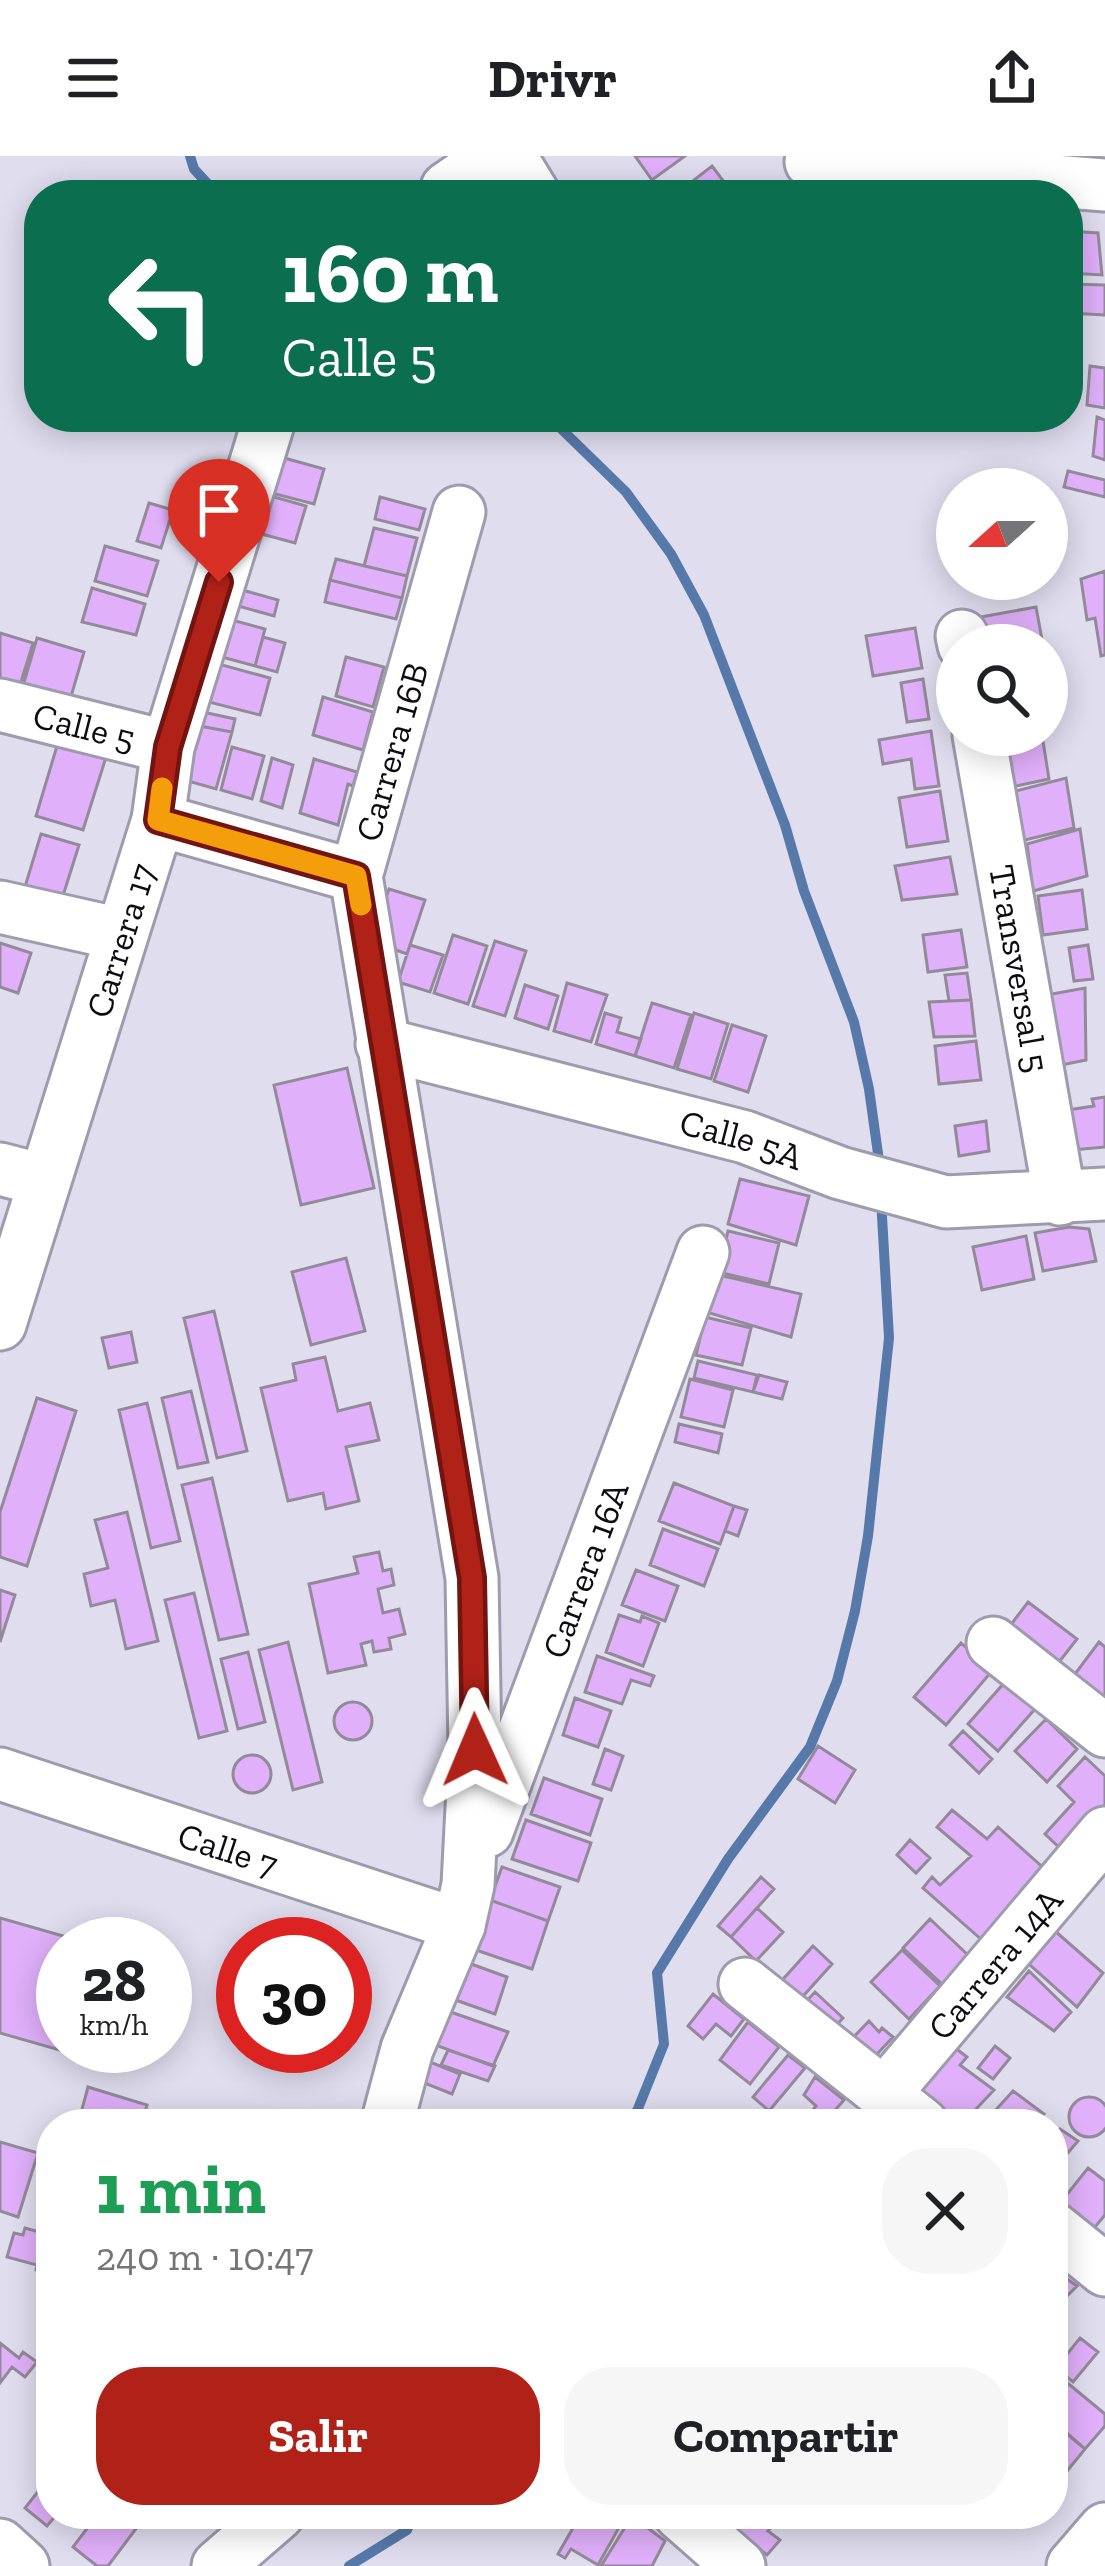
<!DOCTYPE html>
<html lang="es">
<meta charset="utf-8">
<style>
:root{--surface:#fff;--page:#f6f6f6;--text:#202124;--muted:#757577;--accent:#b02118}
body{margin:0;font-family:"Zilla Slab",serif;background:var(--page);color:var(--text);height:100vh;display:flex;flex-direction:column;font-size:45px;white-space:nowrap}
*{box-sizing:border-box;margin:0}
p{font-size:39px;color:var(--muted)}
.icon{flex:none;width:66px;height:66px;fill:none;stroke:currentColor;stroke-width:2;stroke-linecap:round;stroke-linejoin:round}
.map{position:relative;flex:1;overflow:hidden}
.details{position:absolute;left:36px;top:1953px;width:1032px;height:420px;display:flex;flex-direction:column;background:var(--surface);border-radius:48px;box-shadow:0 6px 30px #0003}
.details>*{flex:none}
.top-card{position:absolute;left:24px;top:24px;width:1059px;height:252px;border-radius:48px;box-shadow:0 6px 30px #0003;background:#0b6e4f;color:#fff;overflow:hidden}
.needle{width:78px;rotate:249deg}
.fabs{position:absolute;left:936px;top:312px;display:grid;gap:24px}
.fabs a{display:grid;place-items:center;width:132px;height:132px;border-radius:50%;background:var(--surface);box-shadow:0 6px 30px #0003;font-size:60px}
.speed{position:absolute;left:36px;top:1761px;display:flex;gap:24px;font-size:60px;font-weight:700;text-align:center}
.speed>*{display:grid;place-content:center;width:156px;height:156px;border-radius:50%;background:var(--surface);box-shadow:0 6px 30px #0003;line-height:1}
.speed small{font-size:30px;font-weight:400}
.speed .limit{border:18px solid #d22;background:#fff;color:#111}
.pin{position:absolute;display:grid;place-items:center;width:102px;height:102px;color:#fff;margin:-123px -51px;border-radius:50% 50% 50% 0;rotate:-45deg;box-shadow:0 0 12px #0007}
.pin .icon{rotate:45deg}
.me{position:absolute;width:132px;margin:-66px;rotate:359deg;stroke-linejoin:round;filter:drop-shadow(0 0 9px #0008)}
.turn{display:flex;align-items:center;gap:42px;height:252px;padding:0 60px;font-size:54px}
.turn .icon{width:156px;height:156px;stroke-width:2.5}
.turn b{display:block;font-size:84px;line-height:102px}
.round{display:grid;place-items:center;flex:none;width:126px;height:126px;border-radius:48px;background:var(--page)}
.summary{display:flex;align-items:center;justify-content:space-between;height:204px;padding:0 60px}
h1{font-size:72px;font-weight:700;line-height:90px;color:#1e9e55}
.primary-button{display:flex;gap:24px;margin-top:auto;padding:24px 60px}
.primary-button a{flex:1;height:138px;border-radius:48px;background:var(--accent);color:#fff;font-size:48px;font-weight:700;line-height:138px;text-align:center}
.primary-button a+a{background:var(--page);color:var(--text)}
header{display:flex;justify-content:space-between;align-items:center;height:156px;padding:0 60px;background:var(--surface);font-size:54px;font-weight:700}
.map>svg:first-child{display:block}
</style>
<header><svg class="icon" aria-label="menu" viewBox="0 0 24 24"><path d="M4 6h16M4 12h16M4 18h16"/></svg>Drivr<svg class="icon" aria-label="share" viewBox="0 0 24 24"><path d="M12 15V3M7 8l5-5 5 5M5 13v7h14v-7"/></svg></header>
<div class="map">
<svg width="1105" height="2410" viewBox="0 0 1105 2410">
<rect width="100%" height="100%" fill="#e0ddef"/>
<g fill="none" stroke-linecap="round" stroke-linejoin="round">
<path stroke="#5779aa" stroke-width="10" d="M190,0L194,13L218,39
M549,261L626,336L671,398L704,459L785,669L804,735L854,866L869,933L880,1012
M624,1968L637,1955L664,1888L657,1817L728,1703L810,1591L837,1525L855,1455L868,1380L889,1182L881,1043
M349,2410L407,2374L414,2358"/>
</g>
<path fill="#e0b0fa" stroke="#938a99" stroke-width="3" d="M635,0H685L652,24Z
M712,10L724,26L734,39H706L694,24Z
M1068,75L1098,77L1102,119L1068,117Z
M1068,128L1105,129V159L1068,157Z
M1090,210L1105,212V252L1087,249Z
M1097,261L1105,264V304L1093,300Z
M270,298L324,313L314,348L260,334Z
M1068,315L1105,324V341L1064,331Z
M260,337L306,350L295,387L258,377Z
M380,341L425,353L419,374L375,363Z
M149,347L173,354L161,392L137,385Z
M374,372L417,382L407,420L364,410Z
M105,390L158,405L147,440L95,425Z
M336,403L407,420L402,442L330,424Z
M1105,415V499L1101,500L1095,462L1087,464L1081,423Z
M330,424L402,442L396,463L325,446Z
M92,432L145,448L136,479L82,466Z
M235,432L278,444L274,460L231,448Z
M1036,451L1043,489H987L981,461Z
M228,463L265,473L255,510L218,500Z
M915,472L922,512L873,520L866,480Z
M0,477L33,487L20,529L0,523Z
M263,481L285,487L277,516L255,510Z
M37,482L84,496L70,544L23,530Z
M346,501L384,511L373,551L336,540Z
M211,506L270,522L260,559L201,544Z
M923,523L929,563L907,566L901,527Z
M323,541L373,556L363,594L313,579Z
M198,555L235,563L232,576L194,569Z
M194,569L232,576L216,633L181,623Z
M931,575L939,630L915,633L911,603L883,608L879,584Z
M1003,579H1042L1049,623L1011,631Z
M60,580L108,595L83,674L36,660Z
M232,591L264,600L252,643L221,634Z
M272,602L293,609L282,652L261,645Z
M314,603L357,616L353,630L348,628L338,669L300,657Z
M1066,622L1074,672L1021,685L1012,636Z
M940,635L948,685L907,691L899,642Z
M1080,673L1087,720L1033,735L1027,688Z
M41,678L79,689L61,746L24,734Z
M950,701L957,738L902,744L895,710Z
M389,733L425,744L407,798L371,785Z
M1082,734L1087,773L1043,779L1038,740Z
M961,774L967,811L928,816L923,779Z
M453,779L487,790L468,848L434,837Z
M495,785L526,795L505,860L473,850Z
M0,787L31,797L18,837L0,831Z
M410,789L443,799L430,836L398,826Z
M1088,789L1093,823L1074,825L1069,792Z
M967,817L971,844L949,845L945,819Z
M567,827L607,839L591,886L554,875Z
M525,829L558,840L548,873L515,862Z
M1085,832L1086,904L1042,913L1041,840Z
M971,844L975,880L934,881L929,846Z
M652,847L691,859L674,912L635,900Z
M605,857L621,862L617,876L641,883L635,900L596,888Z
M694,857L728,868L711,923L677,913Z
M732,869L766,880L748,936L714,925Z
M976,885L981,924L939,928L935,890Z
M347,912L374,1032L301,1049L274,929Z
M1105,941V991L1073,994L1061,955L1094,950L1092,943Z
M986,965L989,995L959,1000L955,970Z
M740,1023L809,1040L796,1089L728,1068Z
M1069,1071L1089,1073L1096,1105L1043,1115L1035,1077Z
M728,1075L779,1087L769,1128L718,1116Z
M1026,1080L1034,1123L982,1134L973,1091Z
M346,1102L365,1175L311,1189L292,1116Z
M715,1118L801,1138L791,1181L706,1156Z
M214,1155L247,1295L217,1302L184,1162Z
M705,1161L751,1172L742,1209L696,1199Z
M131,1176L137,1206L109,1212L102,1182Z
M325,1201L338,1255L370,1247L379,1284L346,1291L359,1345L326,1353L323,1337L288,1345L261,1232L296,1224L293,1208Z
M698,1205L757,1219L753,1236L694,1222Z
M759,1219L787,1226L782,1243L753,1236Z
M690,1223L733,1234L724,1271L681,1261Z
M191,1235L208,1306L178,1312L162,1242Z
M37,1242L76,1255L27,1410L0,1401V1356Z
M147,1247L180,1385L151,1392L119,1254Z
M679,1268L722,1278L718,1297L675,1286Z
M212,1322L248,1478L219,1484L182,1329Z
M674,1327L734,1350L720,1388L659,1365Z
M734,1350L747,1354L738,1380L725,1375Z
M127,1356L158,1485L126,1493L115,1444L91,1450L84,1418L108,1412L95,1364Z
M663,1373L718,1393L704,1430L650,1409Z
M379,1396L383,1415L391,1413L394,1429L378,1433L383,1457L399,1453L405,1478L389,1482L391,1493L374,1496L372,1485L361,1488L366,1509L328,1517L309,1428L358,1417L354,1401Z
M636,1414L678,1430L665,1465L622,1449Z
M0,1434L15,1439L0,1486Z
M194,1437L227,1575L199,1582L165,1444Z
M1028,1446L1077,1483L1049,1519L1001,1482Z
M619,1459L640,1466L642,1460L659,1467L643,1510L606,1496Z
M288,1486L322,1626L293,1634L259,1494Z
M1099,1486L1105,1491V1543L1063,1534Z
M961,1487L992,1515L946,1569L914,1541Z
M248,1496L265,1566L238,1573L221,1503Z
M597,1500L654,1520L650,1530L631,1524L622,1548L585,1536Z
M1005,1526L1035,1553L998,1595L968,1568Z
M575,1542L611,1555L598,1591L563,1579Z
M334 1565a19 19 0 1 1 38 0a19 19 0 1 1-38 0Z
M1046,1563L1077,1593L1047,1626L1015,1595Z
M963,1575L992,1603L979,1617L950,1589Z
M818,1590L855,1614L835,1647L798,1623Z
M605,1593L623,1600L611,1634L593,1628Z
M233 1618a19 19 0 1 1 38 0a19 19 0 1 1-38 0Z
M1085,1601L1105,1620V1653L1065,1697L1045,1678L1074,1646L1058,1630Z
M544,1622L602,1643L590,1679L531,1658Z
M952,1654L987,1683L998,1671L1047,1715L983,1785L923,1732L932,1721L940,1729L971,1700L937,1671Z
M526,1664L591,1687L578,1725L512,1703Z
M910,1684L930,1702L916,1717L897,1699Z
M502,1711L560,1731L548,1765L490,1744Z
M761,1721L774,1733L731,1781L718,1770Z
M490,1744L548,1765L532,1813L473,1793Z
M757,1752L783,1776L756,1805L731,1781Z
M0,1762L91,1788H63V1890H102L98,1905L0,1877Z
M930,1763L969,1800L942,1828L903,1792Z
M1055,1775L1103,1817L1077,1851L1029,1808Z
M813,1790L832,1808L795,1849L776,1831Z
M902,1794L940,1830L909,1863L871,1826Z
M463,1805L507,1821L495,1858L450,1842Z
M1029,1815L1071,1856L1054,1875L1007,1841Z
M815,1836L843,1862L827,1879L799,1853Z
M713,1838L744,1863L731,1880L716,1868L703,1883L688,1870Z
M442,1853L508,1876L493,1910L427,1886Z
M869,1865L879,1876L882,1872L893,1881L863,1913L842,1893Z
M748,1866L779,1891L750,1928L720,1904Z
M995,1890L1010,1902L993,1923L978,1912Z
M954,1891L967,1901L960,1909L994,1934L962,1968H933L904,1946Z
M448,1894L495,1910L488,1925L441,1909Z
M788,1899L805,1912L769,1955L753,1941Z
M420,1902L460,1918L452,1938L412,1922Z
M815,1921L844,1944L823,1968H815L807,1961L816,1950L804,1939Z
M88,1931L147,1949L142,1968H78Z
M1013,1935L1044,1958L1036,1968H983Z
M1069 1961a20 20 0 1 1 40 0a20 20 0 1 1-40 0Z
M1060,1973L1078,1985L1053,2014V1981Z
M0,1986L38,1997L18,2061L0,2055Z
M1088,2012L1105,2025V2059L1086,2082L1053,2056Z
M25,2072L46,2078L51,2076V2118L36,2114L37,2109L7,2101L14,2077L23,2079Z
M1053,2113L1077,2130L1061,2146L1053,2141Z
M1080,2182L1098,2196L1073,2226L1056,2212Z
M0,2187L19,2202L23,2196L37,2206L25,2221L12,2211L0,2227Z
M1053,2215L1105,2258V2270L1085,2293L1053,2265Z
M1053,2266L1085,2293L1063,2320L1053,2311Z
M51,2319V2358H57L47,2370L25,2352Z
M98,2358H147L108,2410H97L73,2391Z
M581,2358L626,2359L598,2409L571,2393L565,2402L558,2398Z
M745,2358H766L775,2366L768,2375L780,2384L767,2399L734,2372Z
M632,2360L665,2385L652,2410H601Z"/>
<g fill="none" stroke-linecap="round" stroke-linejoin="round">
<g stroke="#9e9bad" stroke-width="57">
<g id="minor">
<path d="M510,0L534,39"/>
<path d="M811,6L1105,29"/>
<path d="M447,32L494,0"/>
<path d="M962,480L964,489"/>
<path id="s1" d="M0,549L168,591"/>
<path id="s2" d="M979,579L1060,1043"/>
<path d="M158,664L356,720"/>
<path d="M0,751L120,778"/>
<path id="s3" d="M382,888L745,981L840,1017L946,1046L1105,1038"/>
<path d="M0,1013L42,1024"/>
<path id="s4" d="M0,1168L158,664L168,591L270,261"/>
<path d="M993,1487L1105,1575"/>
<path id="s5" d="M0,1618L459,1769"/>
<path id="s6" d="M487,1675L703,1096"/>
<path d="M745,1828L922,1968"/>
<path id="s7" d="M884,1938L1105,1677"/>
<path id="s8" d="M387,1968L407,1893L459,1769L468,1729L475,1594L472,1422L356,720L459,356"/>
<path d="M1053,2072L1105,2114"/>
<path d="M680,2358L739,2410"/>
<path d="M0,2389L23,2410"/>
<path d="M218,2410L278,2358"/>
<path d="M1073,2410L1105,2373"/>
</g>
</g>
<use href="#minor" stroke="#fff" stroke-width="51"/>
</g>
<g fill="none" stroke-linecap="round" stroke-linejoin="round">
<g stroke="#721510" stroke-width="30">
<path id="route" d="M219,426L168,591L158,664L356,720L472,1422L475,1594"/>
</g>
<use href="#route" stroke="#b02118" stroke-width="21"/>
<path stroke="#f59e0b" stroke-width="21" d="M162,632L158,664L356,720L361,749"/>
</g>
<g text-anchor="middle" stroke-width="9" stroke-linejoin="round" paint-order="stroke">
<g font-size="36" fill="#0e0c12" stroke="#e0ddef">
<text dy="13" stroke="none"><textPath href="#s1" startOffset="87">Calle 5</textPath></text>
<text dy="13" stroke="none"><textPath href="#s8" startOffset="1401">Carrera 16B</textPath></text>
<text dy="13" stroke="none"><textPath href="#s4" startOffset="402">Carrera 17</textPath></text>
<text dy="13" stroke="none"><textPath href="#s2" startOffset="237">Transversal 5</textPath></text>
<text dy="13" stroke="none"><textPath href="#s3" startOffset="372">Calle 5A</textPath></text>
<text dy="13" stroke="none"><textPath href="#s6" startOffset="279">Carrera 16A</textPath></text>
<text dy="13" stroke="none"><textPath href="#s5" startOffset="240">Calle 7</textPath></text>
<text dy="13" stroke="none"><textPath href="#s7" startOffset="171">Carrera 14A</textPath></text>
</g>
</g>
</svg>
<div class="fabs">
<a><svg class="needle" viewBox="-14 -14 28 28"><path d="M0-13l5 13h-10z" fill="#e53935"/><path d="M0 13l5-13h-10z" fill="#757577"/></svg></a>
<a><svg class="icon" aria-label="search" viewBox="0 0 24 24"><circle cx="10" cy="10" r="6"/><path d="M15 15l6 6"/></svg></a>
</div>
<div class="speed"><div>28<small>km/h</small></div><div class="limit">30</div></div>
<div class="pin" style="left:219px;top:426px;background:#d93025"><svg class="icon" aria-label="arrive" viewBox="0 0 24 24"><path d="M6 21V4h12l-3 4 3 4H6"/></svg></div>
<svg class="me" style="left:475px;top:1594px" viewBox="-20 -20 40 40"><path d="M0-17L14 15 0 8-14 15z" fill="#b02118" stroke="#fff" stroke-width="4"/></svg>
<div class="top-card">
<div class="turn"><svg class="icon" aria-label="left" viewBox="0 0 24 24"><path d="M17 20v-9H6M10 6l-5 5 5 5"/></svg><div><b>160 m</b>Calle 5</div></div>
</div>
<section class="details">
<div class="summary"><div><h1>1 min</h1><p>240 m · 10:47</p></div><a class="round"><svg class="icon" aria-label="close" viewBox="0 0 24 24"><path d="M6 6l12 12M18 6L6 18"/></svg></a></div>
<div class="primary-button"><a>Salir</a><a>Compartir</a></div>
</section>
</div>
